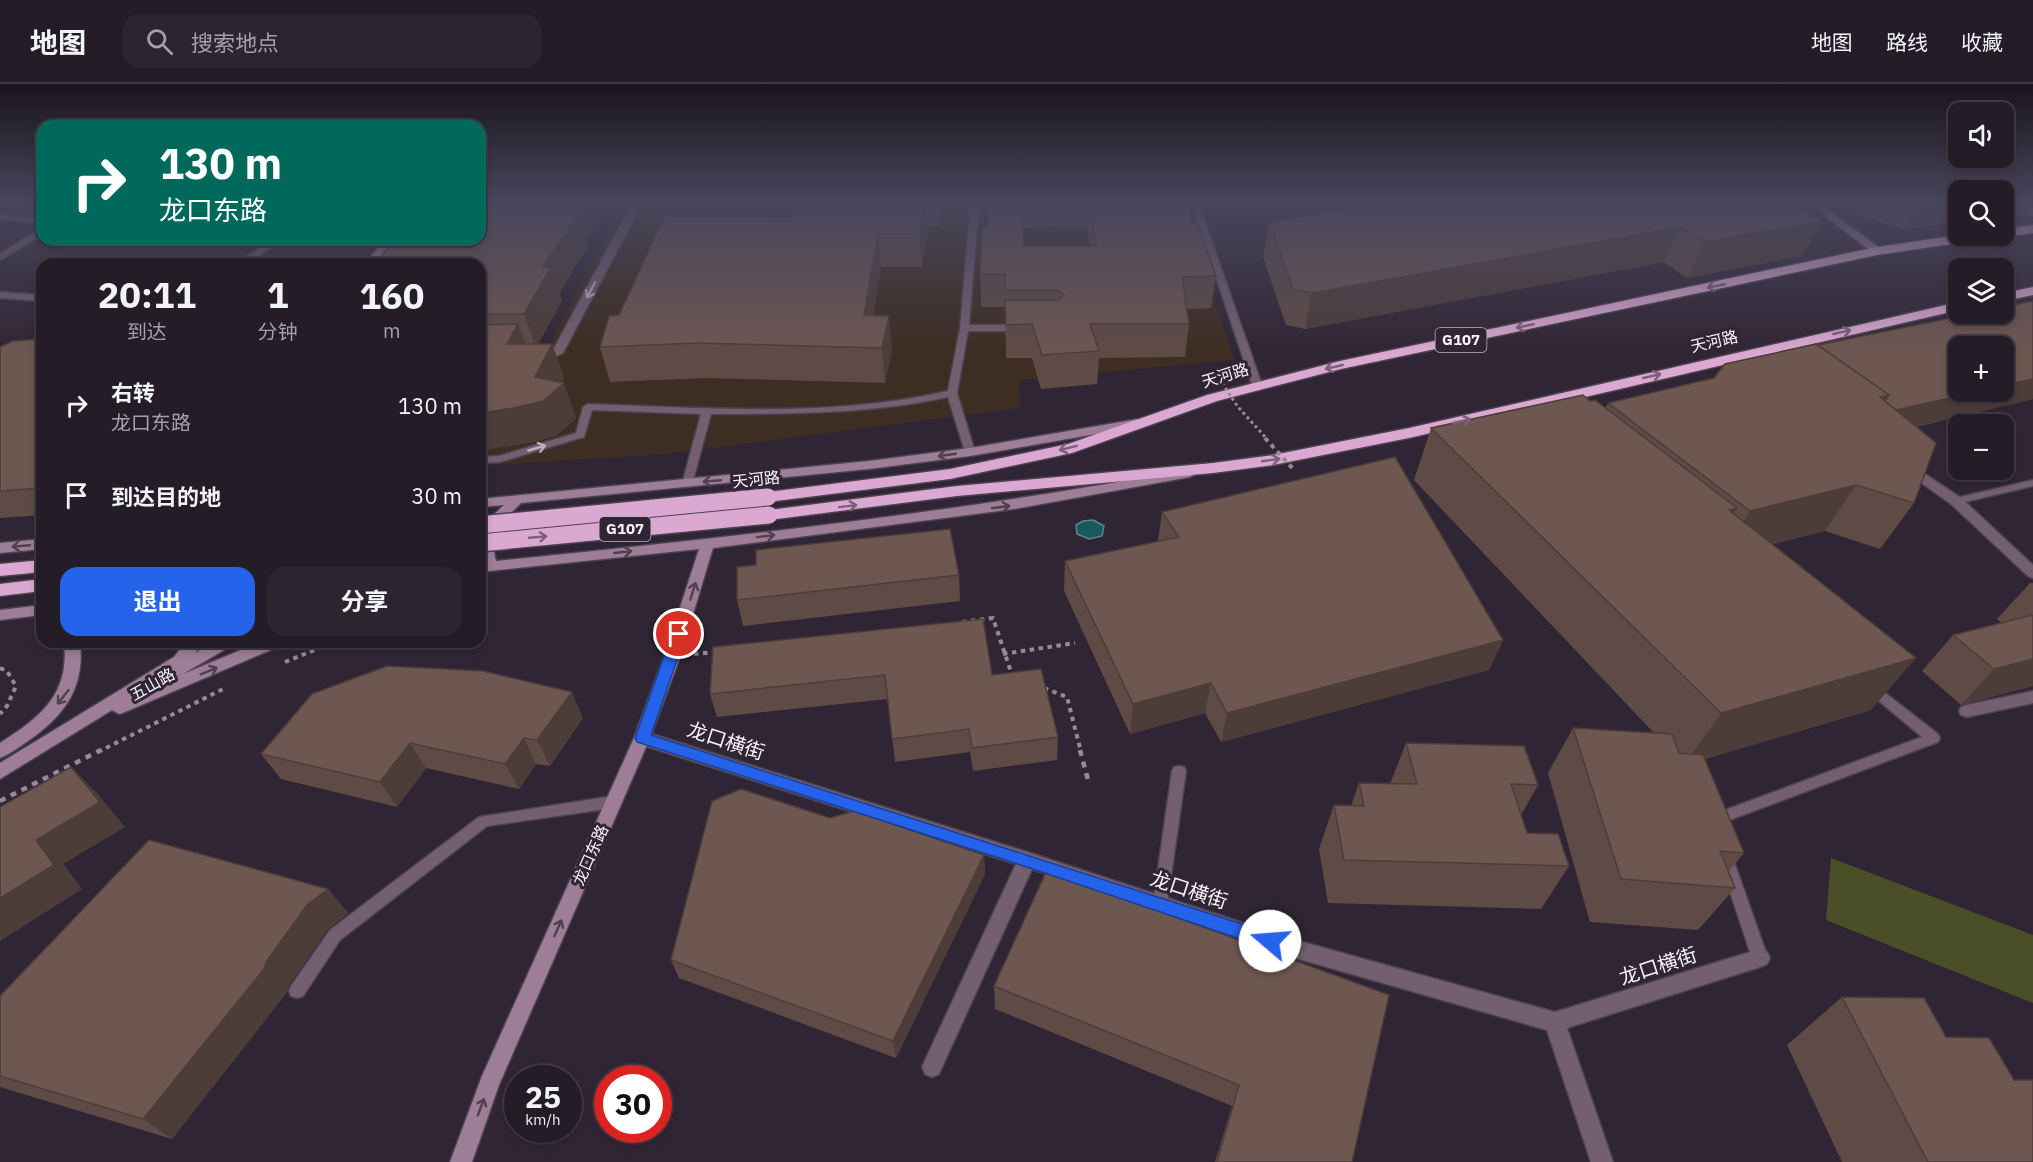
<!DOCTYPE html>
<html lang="zh">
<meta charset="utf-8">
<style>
:root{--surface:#241c27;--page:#2c252f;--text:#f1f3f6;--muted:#a3a1a7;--line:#413a44;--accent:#2563eb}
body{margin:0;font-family:"IBM Plex Sans","Noto Sans SC",sans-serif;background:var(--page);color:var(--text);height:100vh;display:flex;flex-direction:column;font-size:22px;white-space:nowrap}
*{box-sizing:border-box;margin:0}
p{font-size:20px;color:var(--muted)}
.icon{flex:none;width:33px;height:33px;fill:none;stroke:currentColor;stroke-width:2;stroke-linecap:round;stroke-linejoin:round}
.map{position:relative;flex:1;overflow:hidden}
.drawer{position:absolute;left:36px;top:174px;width:450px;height:390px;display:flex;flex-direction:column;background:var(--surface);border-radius:18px;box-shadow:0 3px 9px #0003,0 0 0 2px var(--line)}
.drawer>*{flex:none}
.top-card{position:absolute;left:36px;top:36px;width:450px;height:126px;border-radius:18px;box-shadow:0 3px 9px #0003,0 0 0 2px var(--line);background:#00695c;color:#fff;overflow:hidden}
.buttons{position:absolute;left:1948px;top:18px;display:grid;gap:12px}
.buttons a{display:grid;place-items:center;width:66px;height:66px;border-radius:12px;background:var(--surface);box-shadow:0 3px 9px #0003,0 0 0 2px var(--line);font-size:30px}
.speed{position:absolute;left:504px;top:981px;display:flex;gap:12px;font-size:30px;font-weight:700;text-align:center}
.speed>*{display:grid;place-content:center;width:78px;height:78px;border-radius:50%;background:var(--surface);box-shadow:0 3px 9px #0003,0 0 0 2px var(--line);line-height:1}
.speed small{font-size:15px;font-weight:400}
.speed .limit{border:9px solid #d22;background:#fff;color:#111}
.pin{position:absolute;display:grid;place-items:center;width:51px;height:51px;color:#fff;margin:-26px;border:3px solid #fff;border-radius:50%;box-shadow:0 2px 6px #0007}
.me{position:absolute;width:66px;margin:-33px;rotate:288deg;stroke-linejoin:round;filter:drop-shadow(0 0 4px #0008)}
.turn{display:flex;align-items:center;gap:21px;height:126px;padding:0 24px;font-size:27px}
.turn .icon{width:78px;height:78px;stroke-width:2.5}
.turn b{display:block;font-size:42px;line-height:51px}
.eta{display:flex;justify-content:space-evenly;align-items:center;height:102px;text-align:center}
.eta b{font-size:36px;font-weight:700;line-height:42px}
.button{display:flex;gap:12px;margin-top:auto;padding:12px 24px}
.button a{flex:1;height:69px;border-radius:18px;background:var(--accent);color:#fff;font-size:24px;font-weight:700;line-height:69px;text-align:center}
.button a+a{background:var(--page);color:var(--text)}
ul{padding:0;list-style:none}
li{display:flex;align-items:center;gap:18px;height:90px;padding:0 24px}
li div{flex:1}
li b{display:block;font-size:22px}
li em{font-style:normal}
header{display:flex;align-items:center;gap:36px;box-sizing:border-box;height:84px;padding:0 30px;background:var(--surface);border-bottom:2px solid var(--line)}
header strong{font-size:28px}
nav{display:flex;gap:33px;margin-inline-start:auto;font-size:21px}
.search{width:420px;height:54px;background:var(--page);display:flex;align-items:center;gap:15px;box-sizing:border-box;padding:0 21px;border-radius:18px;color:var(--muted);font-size:22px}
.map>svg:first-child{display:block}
</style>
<header>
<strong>地图</strong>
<div class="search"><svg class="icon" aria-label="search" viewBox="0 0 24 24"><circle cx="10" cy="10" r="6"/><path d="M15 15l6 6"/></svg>搜索地点</div>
<nav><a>地图</a><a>路线</a><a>收藏</a></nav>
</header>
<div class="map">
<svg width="2033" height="1078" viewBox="0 0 2033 1078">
<rect width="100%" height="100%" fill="#302534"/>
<path fill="#3d2d22" d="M625,118H1181L1189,149L1235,276L1019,296L1020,324L666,370L480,382V260H549Z"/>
<path fill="#4a4f28" d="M1831,774L2033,851V919L1826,836Z"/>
<path fill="#18595d" stroke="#5c878c" stroke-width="1.5" d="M1093,436L1104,442L1102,452L1089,455L1077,450L1076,441L1083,437Z"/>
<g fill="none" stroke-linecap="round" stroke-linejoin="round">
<g stroke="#4c4250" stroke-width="3">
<path id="lane" d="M971,118H979L969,241H1022L1026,244L1022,247H968L957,309L975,368L974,370H966L965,368L948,313C870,330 791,330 711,330L692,400L687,403L682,400L701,330L592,326L584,353L500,378L480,379V373L499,372L576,349L583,323L588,320C707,324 830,334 948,307L960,244Z
M1191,118H1198L1262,301L1260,303L1257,304L1252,301Z
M0,131L42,135V139L0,135Z
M39,145H42V151L0,176V170Z
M232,156H283L246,180H236L264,161L236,158Z
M0,208L42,211V217L0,214Z
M2033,396V402L1956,420L1951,417L1956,414Z
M1871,599L1875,601L1938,650L1940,654L1938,658L1719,740L1714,742L1709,740L1707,736L1709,732L1922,653L1867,607L1865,604L1867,601Z
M1179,682L1184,683L1186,687L1167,820L1165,825L1160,827L1155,825L1153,820L1172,687L1174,683Z
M613,712L618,714L620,718L618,722L613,724L487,742L340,856L303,912L297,914L291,912L289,907L291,902L330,846L479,733Z
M1725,766L1730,768L1732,772L1768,874L1765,879L1760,881L1755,879L1752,874L1718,772L1720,768Z"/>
</g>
<g stroke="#4c4250" stroke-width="3">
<path id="street" d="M633,118H643L563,269L557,272H530V268L553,266Z
M2014,118H2024L2033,124V132Z
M1907,378L1961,414L2033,481V494L2028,492L1951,420L1902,385L1901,382Z
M2033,607V619L1967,633L1961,631L1959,627L1961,623L1967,621Z
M642,647L1027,768L1292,855L1555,928L1760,865L1767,868L1770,874L1767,880L1760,883L1567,944L1613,1078H1591L1547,946L1292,873L1032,785L939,990L932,993L925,990L922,983L1016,780L636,659L634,654L636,649Z"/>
</g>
<g stroke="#4c4250" stroke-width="3">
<path id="secondary" d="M1814,118H1823L1834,130L1881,165V169H1873L1828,134Z
M385,156H395L375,180H364Z
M1138,335L1144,339L1142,342L970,372L869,385L521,419C504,436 488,450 496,477C729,454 960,428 1190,385L1197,389L1190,393L1014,425L713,464L680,573L650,654L499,1001L472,1078H450L482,992L634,654L664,573L699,465L480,488V478H483C476,454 486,437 504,421L480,423V415L869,377L970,364Z
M42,455V465L0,469V459Z
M42,521V531L0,536V526Z
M64,558H80C85,604 65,631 28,657C19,663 10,670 0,674V659C41,633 70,610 64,558Z
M186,558H203L195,569L214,558H234L231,562L183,590L177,592L171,589L142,607L260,558H283L280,562L125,628L119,630L112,626L0,695V679L174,573Z"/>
</g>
<g stroke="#4c4250" stroke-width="3">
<path id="highway" d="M2033,141V149L2004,153L2000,152H2004V145Z
M1959,151L1985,152L1979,156L1877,171L1341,285L1217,317L1072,369L950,395L768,418L760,413L768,408L950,385L1068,360L1207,311L1340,277L1877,163Z
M2033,203V211L2004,217V209Z
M1959,218V226L1409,354L1273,381L1213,389L957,412L769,436L763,435L761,431L763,427L769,426L957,402L1213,379L1273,371L1409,344Z
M42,476V488L0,492V480Z
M42,495V507L0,512V500Z"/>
</g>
<path stroke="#948b97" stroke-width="4" stroke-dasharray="4.5 4.5" stroke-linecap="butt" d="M962,538L993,534L1012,591
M694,570L716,568
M1003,570L1075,559
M285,578L334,558
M0,584L7,587L16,602L7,622L0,630
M1044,604L1067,613L1081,668
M98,668L225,604"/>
<path stroke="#948b97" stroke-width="4.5" stroke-dasharray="6 6" stroke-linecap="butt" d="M1080,666L1088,696
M0,717L101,666"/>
<use href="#lane" fill="#735f70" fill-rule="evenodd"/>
<use href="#street" fill="#735f70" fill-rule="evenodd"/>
<use href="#secondary" fill="#9d7d97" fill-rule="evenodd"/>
<use href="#highway" fill="#daa8d1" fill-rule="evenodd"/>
<g stroke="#4c4250" stroke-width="20" stroke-linecap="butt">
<path id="highway-bridge" d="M480,441L768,413
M480,459L769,431"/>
</g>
<path stroke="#948b97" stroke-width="3" stroke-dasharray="3 3" stroke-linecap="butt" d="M1222,299L1238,323L1267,355"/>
<path stroke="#948b97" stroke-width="4" stroke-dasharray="4.5 4.5" stroke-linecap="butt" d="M1265,354L1295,387"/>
<use href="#highway-bridge" stroke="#daa8d1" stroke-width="17"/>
</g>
<path fill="#5f4b46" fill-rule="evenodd" d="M796,117H943L940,142H928L922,183H881L873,231L892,266L885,299L706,294L610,298L600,263L619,231L791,133Z
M989,117H1186L1192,140L1216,192L1211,224L1187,225L1189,240L1185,273L1099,274L1097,300L1041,305L1032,274H1006L1005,223H981L980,190L988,144ZM1087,143L1090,162H1023V144Z
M1788,117L1803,172L1687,194L1664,178L1305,245L1286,241L1263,173L1269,138Z
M1849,117H1959V138L1903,145L1862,132Z
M388,156H586L588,162L559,209L562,217L538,260H552L564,294L562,298L576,334L556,352L528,359L480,366V180L390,161Z
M42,255V431L0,434V263Z
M1818,261L2033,315L1916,343L1914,419L1880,465L1825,447L1772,460L1871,626L1705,675L1744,769L1728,788L1735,804L1698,846L1590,838L1548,689L1573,644L1654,649L1414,396L1431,344L1590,317L1606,323L1608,319L1714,294Z
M1162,428L1503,556L1489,586L1221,658L1205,629L1130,650L1064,507L1065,477L1158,457Z
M959,491L960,517L743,542L737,516Z
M2030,499H2033V602L1961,621L1922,587L1953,551L2002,539L1997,535Z
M713,563L992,591L1058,653L1057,676L973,687L970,668L895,678L888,615L717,633L710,610Z
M583,634L550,682L536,680L519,705L426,684L397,723L281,695L261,670Z
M1406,659L1538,701L1521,731L1527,749L1569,782L1541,825L1328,819L1319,765L1334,721L1351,722L1359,699L1390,700Z
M830,734L984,771L985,790L896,974L679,894L671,876Z
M1047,786L1352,1078H1215L1232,1022L995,925L994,902Z
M328,805L348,829L328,845L289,901L287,908L172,1055L0,1003V912Z
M1842,913L1946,953L2014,996L2033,1078H1842L1787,961Z"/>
<path fill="#4d3d39" d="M581,117H610L586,156L588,162L559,209L562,217L536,264L524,230L543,183L574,129Z
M925,117H927L928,142L922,183L919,150Z
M939,117H943L940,142Z
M1919,117H1959V138L1903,145Z
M2004,117H2033L2025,129L2004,132Z
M1822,137L1803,172L1687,194L1704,158Z
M1680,143L1664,178L1305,245L1312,209Z
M878,150L881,183L868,265L864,231Z
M889,232L892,266L885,299L882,264Z
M518,240L531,274L507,260Z
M552,260L564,294L560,302L564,299L576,334L556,352L528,359L484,366L480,356V329L535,293Z
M2033,295V315L1877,352L1894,326L1976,308H2004V301Z
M1889,311L1860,356L1880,313Z
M1856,401L1825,447L1722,473L1750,427Z
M1737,424L1705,477L1729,426Z
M1503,556L1489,586L1221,658L1227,629Z
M1916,574L1871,626L1684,681L1721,629Z
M2033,575V602L1961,621L1994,585Z
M1211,599L1205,629L1130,650L1133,620Z
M572,608L583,634L550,682L537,656Z
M524,654L536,680L519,705L505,680Z
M410,659L426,684L397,723L380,698Z
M71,683L96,708L125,743L63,780L82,805L0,857V814L36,756Z
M984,771L985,790L896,974L893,957Z
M328,805L348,829L328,845L289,901L287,908L172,1055L143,1035L266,878L307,821Z"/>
<path fill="#6e5751" stroke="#4d3d39" stroke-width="1.5" d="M480,117H581L574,129H579L543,183H551L524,230H480V180H375L394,156H480Z
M796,117H925L919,150H878L864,231L889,232L882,264L698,259L600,263L609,232L619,231L665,132L791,133Z
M989,117H1023V162H1096L1089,117H1186L1192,140L1197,139L1216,192L1182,193L1189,240H1090L1099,267L1042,271L1032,240L1006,241L1005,216H1058L1064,211L1058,206H1005V190H980L982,144H988Z
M1393,117H1788L1822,137L1704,158L1680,143L1312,209L1293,205L1269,138Z
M2033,217V295L2004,301V262H1959V308H1976L1896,326L1885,317L1889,311L1818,261L1971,230H2004V223Z
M518,240L507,260H552L535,293L564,299L543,317L514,324L480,329V241Z
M42,255V404L0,407V263L13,257Z
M1816,260L1889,311L1880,313L1936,359L1914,419L1856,401L1750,427L1608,319L1714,294L1725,280Z
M1583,311L1590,317L1595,316L1737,424L1729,426L1916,574L1721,629L1431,344Z
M1395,373L1503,556L1227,629L1211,599L1133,620L1065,477L1179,453L1162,428Z
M950,445L959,491L737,516V483L756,481V466Z
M2033,531V575L1994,585L1953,551Z
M983,535L992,591L1041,585L1058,653L972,664L969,645L892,655L885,591L710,610L713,563Z
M387,582L483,587L572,608L537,656L524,654L505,680L410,659L380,698L261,670L312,610Z
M1573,644L1672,650L1679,669L1703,671L1744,769L1720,767L1735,804L1621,795Z
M1406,659L1524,662L1538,701L1511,700L1527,749L1558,750L1569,782L1344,776L1334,721L1364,722L1359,699L1417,700Z
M71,683L100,718L36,756L54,781L0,814V723Z
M741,705L830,734L854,727L984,771L893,957L671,876L712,717Z
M149,756L328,805L307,821L266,878L264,885L143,1035L0,992V912Z
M1047,786L1389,911L1352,1078H1217L1239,1001L994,902Z
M1842,913L1924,914L1946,953L1989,954L2014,996H2033V1078H1928Z"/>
<defs><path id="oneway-shaft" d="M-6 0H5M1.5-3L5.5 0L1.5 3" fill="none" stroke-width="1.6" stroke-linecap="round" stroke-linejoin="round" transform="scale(1.5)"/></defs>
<g stroke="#7c607b">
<use href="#oneway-shaft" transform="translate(1716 202) rotate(169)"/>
<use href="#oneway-shaft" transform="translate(1525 242) rotate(168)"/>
<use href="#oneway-shaft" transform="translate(1842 248) rotate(-13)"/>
<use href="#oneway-shaft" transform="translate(1334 283) rotate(167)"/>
<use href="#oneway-shaft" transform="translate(1652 292) rotate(-13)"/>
<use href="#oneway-shaft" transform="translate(1462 337) rotate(-13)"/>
<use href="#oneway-shaft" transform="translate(1068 364) rotate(166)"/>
<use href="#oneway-shaft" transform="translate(1271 376) rotate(-8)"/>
<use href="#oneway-shaft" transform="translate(848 422) rotate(-7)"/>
<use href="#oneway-shaft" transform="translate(538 453) rotate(-5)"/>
</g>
<g stroke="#bdafbc">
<use href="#oneway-shaft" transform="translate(591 206) rotate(118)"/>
<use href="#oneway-shaft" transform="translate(537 364) rotate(-16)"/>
</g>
<g stroke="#513f52">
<use href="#oneway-shaft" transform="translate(947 371) rotate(172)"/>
<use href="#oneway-shaft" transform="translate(712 397) rotate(175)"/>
<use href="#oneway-shaft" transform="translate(1001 423) rotate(-8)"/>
<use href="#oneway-shaft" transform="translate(766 452) rotate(-7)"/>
<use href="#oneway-shaft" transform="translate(21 462) rotate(175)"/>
<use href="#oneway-shaft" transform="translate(623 468) rotate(-6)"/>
<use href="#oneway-shaft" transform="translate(693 507) rotate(-73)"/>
<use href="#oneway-shaft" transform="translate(209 587) rotate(-22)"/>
<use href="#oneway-shaft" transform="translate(63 613) rotate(128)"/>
<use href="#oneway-shaft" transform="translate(558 844) rotate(-66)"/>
<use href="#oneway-shaft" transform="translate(481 1023) rotate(-70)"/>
</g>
<linearGradient id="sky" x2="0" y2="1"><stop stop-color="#1a141d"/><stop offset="0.44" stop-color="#48465c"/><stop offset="1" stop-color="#48465c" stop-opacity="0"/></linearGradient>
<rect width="2033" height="268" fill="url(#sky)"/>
<path fill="#2563eb" stroke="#184099" stroke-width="1.5" d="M679,545L686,550L651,651L1270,849L1276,851L1279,857L1276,862L1270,865L1027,783L637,658L635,654L672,550Z"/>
<g text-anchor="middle" stroke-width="6" stroke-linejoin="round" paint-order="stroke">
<g fill="#302534" stroke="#bdb4bf" stroke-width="1.5">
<rect x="1435.5" y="244" width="51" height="24" rx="4.5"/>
<rect x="599.5" y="433" width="51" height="24" rx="4.5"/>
</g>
<g font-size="15" font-weight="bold" fill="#f9f1fb">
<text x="1461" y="261">G107</text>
<text x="625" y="450">G107</text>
</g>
<g font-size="16" fill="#f9f1fb" stroke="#302534">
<text transform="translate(1714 257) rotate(-13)" y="6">天河路</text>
<text transform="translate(1225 291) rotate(-17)" y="6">天河路</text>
<text transform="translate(756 395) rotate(-6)" y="6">天河路</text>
<text transform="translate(152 600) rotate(-29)" y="6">五山路</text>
<text transform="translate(590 771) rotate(-66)" y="6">龙口东路</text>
</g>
<g font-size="20" fill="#f9f1fb" stroke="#302534">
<text transform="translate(726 657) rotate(18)" y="7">龙口横街</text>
<text transform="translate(1189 806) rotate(18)" y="7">龙口横街</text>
<text transform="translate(1658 882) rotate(-18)" y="7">龙口横街</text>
</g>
</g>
</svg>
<div class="buttons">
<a><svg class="icon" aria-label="sound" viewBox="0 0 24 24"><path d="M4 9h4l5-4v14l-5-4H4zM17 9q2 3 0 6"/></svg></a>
<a><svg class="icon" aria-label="search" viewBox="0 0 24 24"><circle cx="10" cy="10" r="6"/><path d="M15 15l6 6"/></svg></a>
<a><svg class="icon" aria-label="layers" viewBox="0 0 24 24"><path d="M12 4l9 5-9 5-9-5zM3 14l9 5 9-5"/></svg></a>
<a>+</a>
<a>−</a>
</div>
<div class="speed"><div>25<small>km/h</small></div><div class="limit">30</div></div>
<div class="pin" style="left:679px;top:550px;background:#d93025"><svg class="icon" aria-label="arrive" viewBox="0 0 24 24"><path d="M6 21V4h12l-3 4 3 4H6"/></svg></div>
<svg class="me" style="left:1270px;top:857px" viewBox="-20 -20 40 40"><circle r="19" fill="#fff"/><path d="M0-13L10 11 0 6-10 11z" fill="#2563eb"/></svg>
<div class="top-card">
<div class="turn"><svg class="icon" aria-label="right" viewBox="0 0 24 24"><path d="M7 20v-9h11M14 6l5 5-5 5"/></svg><div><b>130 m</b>龙口东路</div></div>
</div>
<section class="drawer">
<div class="eta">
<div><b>20:11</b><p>到达</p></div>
<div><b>1</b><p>分钟</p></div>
<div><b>160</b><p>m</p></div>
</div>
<ul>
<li><svg class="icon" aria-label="right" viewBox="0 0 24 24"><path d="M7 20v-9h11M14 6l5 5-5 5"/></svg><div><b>右转</b><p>龙口东路</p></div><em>130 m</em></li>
<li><svg class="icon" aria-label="arrive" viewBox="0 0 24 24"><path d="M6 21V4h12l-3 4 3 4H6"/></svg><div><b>到达目的地</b></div><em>30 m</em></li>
</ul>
<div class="button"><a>退出</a><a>分享</a></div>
</section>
</div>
